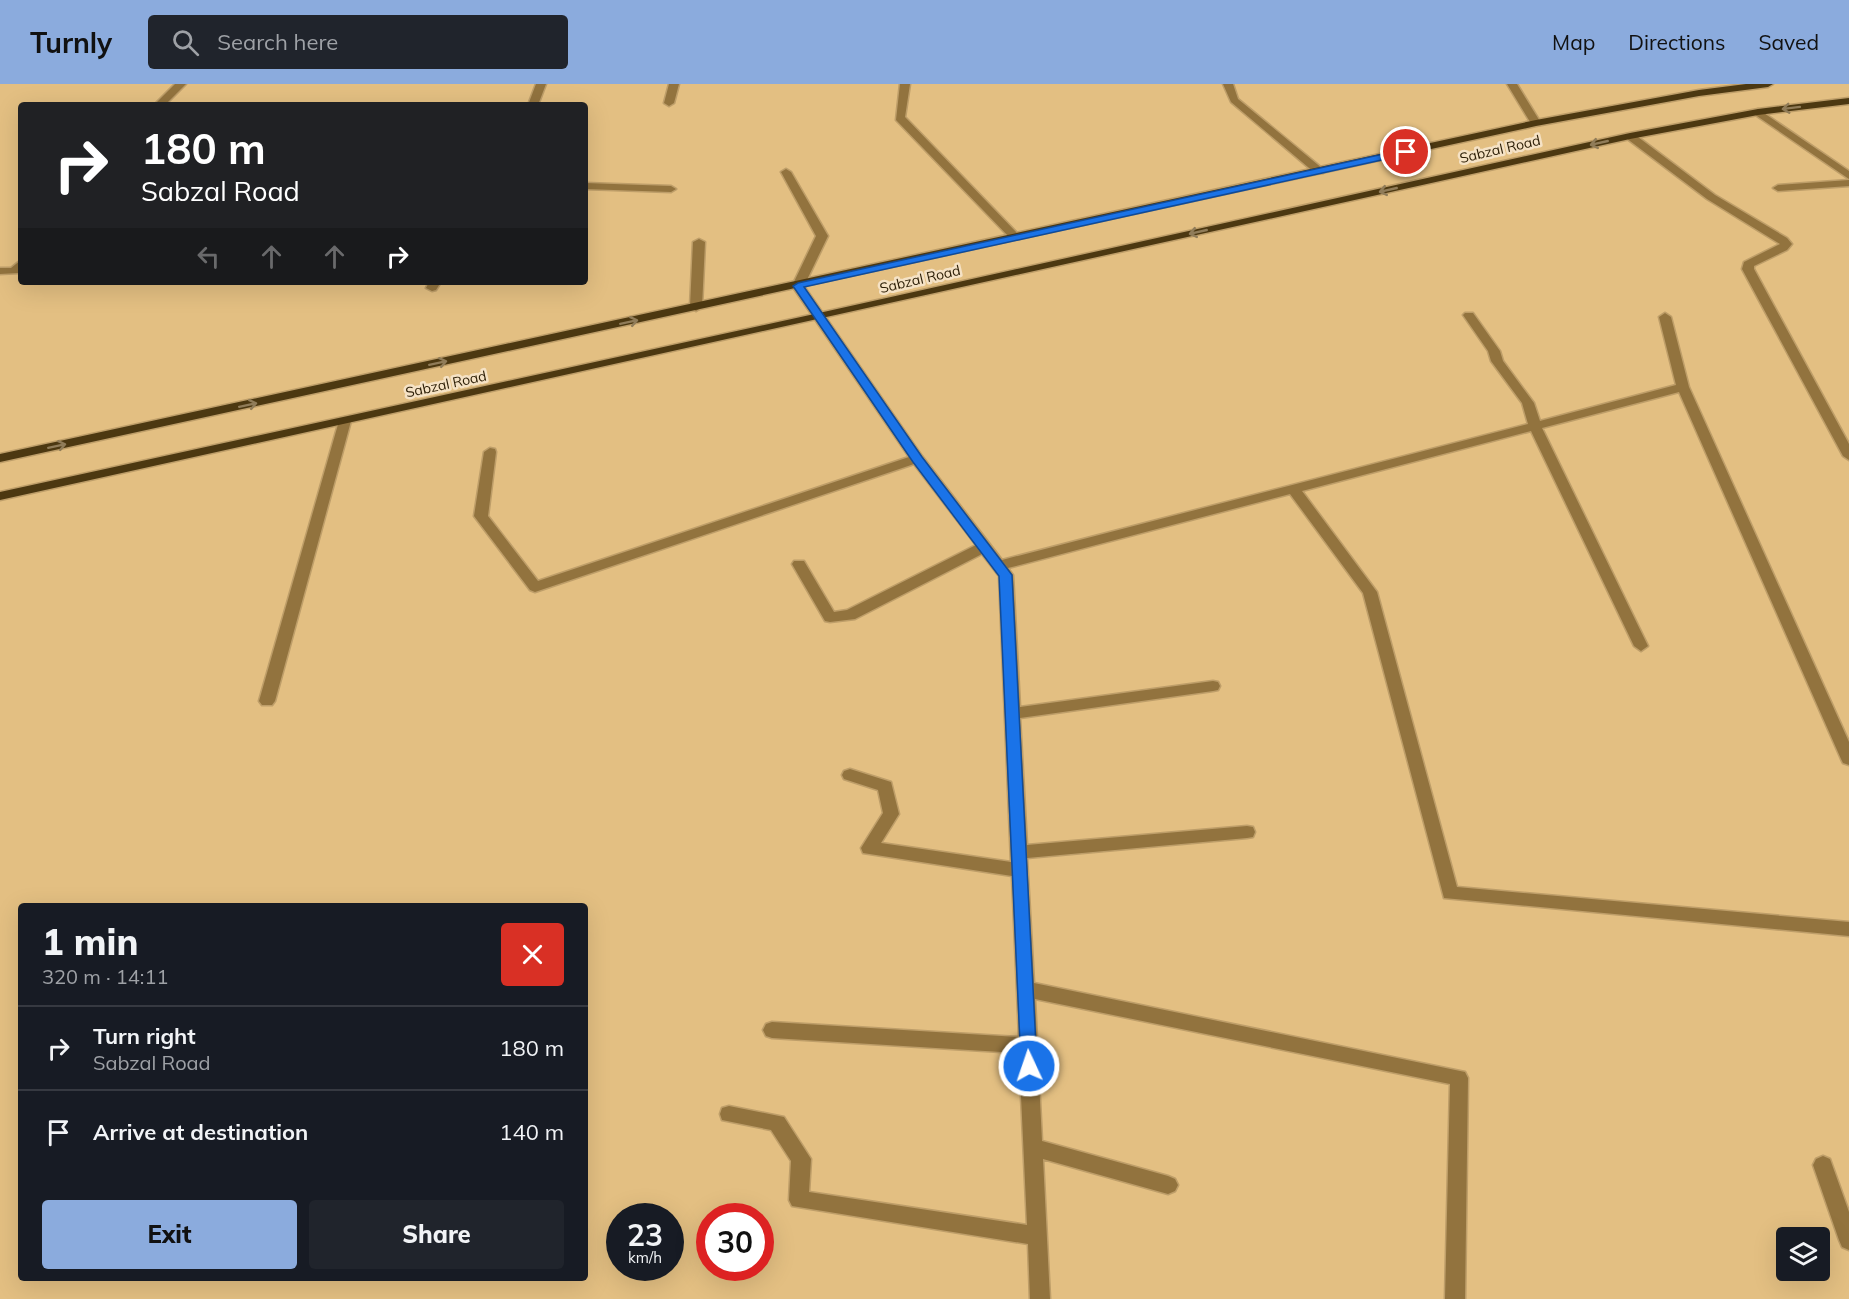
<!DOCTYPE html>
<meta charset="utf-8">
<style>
:root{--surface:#171b24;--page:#20242c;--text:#f1f3f6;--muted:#9ea1a6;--line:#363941;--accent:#8babdd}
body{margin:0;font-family:Mulish,sans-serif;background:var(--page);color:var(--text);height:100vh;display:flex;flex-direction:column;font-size:22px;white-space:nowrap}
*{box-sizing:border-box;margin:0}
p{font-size:20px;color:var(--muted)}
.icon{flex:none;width:33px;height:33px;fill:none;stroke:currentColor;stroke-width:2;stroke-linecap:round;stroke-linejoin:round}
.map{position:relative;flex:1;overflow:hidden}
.drawer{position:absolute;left:18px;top:819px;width:570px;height:378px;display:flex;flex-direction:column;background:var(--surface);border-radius:6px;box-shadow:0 6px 24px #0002}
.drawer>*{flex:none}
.guide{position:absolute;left:18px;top:18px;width:570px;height:183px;border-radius:6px;box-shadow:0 6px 24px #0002;background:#202124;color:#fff;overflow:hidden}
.tools{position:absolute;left:1776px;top:1143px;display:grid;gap:12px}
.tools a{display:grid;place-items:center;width:54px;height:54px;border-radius:6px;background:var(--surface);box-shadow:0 6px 24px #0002;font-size:30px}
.speed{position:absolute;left:606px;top:1119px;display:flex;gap:12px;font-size:30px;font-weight:700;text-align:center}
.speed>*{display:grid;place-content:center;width:78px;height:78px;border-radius:50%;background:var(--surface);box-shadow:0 6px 24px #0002;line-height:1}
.speed small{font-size:15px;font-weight:400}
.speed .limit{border:9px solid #d22;background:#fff;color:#111}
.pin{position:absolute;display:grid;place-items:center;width:51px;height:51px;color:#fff;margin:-26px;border:3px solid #fff;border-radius:50%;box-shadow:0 2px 6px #0007}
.me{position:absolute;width:66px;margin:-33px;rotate:357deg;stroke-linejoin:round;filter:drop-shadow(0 0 4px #0008)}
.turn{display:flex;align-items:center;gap:21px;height:126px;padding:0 24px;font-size:27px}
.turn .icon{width:78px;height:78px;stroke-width:2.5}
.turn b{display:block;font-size:42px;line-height:51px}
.lanes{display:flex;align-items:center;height:57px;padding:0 24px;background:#0003;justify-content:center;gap:30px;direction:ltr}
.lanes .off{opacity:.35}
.round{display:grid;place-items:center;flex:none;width:63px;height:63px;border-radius:6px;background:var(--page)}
.summary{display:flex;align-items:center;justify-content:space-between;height:102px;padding:0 24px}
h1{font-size:36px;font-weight:800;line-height:45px}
.primary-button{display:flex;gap:12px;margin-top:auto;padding:12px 24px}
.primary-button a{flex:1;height:69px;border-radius:6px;background:var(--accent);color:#111;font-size:24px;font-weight:800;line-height:69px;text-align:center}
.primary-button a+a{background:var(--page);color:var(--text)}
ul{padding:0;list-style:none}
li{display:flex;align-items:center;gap:18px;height:84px;padding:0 24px;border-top:2px solid var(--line)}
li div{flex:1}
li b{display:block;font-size:22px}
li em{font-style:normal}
header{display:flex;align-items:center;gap:36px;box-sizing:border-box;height:84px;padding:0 30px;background:var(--accent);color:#111}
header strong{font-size:28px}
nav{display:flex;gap:33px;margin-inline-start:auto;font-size:21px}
.search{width:420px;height:54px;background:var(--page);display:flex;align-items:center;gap:15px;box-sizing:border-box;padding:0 21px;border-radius:6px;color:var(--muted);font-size:22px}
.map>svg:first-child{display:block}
</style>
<header>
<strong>Turnly</strong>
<div class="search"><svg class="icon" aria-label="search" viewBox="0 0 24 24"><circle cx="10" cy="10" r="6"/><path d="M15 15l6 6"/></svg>Search here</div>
<nav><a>Map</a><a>Directions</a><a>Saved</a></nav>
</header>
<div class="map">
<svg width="1849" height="1215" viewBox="0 0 1849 1215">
<rect width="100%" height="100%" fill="#e3bf82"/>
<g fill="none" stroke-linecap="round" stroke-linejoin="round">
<g stroke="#be9e69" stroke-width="3">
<path id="minor" d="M175,0H186L165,21H154Z
M536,0H546L538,21H528Z
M669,0H679L674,19L669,22L664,19Z
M900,0H910L905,33L1019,151V155H1011L896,36Z
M1223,0H1233L1238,15L1323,85V89H1315L1231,18Z
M1507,0H1517L1541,39L1540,41H1532Z
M1758,25L1849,87V95L1754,30L1753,28Z
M1626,50H1634L1715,111L1787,154L1792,160L1787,166L1754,182V185L1849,360V376L1843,372L1742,185L1744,178L1780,160L1707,115L1626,54Z
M786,85L791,88L828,152L804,202L922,372L1002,476L1528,340L1522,319L1491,277L1488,267L1463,231L1465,229H1473L1500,267L1503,277L1534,319L1540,337L1676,301L1659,233L1665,229L1671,233L1689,303L1849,658V681L1843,679L1841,675L1679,308L1542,344L1648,562L1641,567L1634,562L1531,347L1302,407L1377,508L1457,803L1849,838V852L1444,814L1363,509L1290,410L1008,484L1013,491L1020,623L1213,597L1218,598L1220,602L1218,606L1213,607L1020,634L1027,761L1247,742L1253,743L1255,748L1253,753L1247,754L1027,774L1034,899L1465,988L1468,994L1465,1215H1445L1450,1000L1035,915L1042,1057L1168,1092L1175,1095L1178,1101L1175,1107L1168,1110L1043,1075L1050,1215H1030L1028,1160L792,1122L789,1116L791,1077L771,1046L722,1036L720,1030L722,1024L729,1022L784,1033L811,1075L809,1108L1027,1141L1019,969L772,954L766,952L763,946L766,940L772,938L1019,953L1012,792L863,769L861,764L883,729L878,706L844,695L842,691L844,687L850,685L891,698L899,730L881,759L1011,778L999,492L982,470L855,535L830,538L825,537L792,480L794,477H804L834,528L847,526L976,461L914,380L535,508L530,506L474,432L484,368L490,364L495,365L496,368L488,432L538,497L909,373L792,202L816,152L781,88Z
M1849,96V102L1778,107L1773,104L1778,101Z
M585,99L671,102L676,105L671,108L585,105Z
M699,155L705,158L702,223L696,227L690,223L693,158Z
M21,176V186L18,189L0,190V184H11Z
M429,198H441L436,206L432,207L426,204Z
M345,333L351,337L275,617L272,621H262L259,617L339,337Z
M1823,1072L1830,1075L1849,1128V1166L1842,1163L1839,1156L1813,1081L1816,1075Z"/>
</g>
<g stroke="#be9e69" stroke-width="3">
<path id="major" d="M1746,0H1773L1768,3L1699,12L1536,42L0,378V370L1536,36L1699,6Z
M1849,14V20L1758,31L1630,55L0,416V408L819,229L1630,49L1758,25Z"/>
</g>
<use href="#minor" fill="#92733e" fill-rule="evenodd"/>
<use href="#major" fill="#4c3811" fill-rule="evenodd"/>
</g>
<defs><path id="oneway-shaft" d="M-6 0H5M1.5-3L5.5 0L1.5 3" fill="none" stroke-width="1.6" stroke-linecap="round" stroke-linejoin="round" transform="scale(1.5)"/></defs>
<g stroke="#907c59">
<use href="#oneway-shaft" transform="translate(1791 24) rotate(173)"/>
<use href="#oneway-shaft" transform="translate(1599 59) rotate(167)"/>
<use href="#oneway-shaft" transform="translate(1388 106) rotate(167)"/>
<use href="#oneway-shaft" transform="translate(1198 148) rotate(167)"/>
<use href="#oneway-shaft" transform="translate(629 238) rotate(-12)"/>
<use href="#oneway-shaft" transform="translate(438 279) rotate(-12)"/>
<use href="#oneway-shaft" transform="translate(248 321) rotate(-12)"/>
<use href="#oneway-shaft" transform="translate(57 362) rotate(-12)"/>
</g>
<path fill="#1a73e8" stroke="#114b97" stroke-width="1.5" d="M1406,65L1410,68L1409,70L804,203L922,373L1012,491L1037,982L1035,987L1029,989L1023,987L1021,982L999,492L913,378L793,202L798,199Z"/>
<g text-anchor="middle" stroke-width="5" stroke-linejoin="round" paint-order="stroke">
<g font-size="14" fill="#2a1c04" stroke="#f5e2c5">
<text transform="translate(1500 65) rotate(-13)" y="5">Sabzal Road</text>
<text transform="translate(920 195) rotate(-13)" y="5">Sabzal Road</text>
<text transform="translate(446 300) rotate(-12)" y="5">Sabzal Road</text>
</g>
</g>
</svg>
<div class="tools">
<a><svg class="icon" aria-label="layers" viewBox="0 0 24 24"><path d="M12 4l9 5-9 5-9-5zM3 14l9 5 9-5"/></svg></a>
</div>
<div class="speed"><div>23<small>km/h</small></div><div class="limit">30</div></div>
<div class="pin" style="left:1406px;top:68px;background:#d93025"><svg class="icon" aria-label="arrive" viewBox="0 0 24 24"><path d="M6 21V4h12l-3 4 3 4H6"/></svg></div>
<svg class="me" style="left:1029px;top:982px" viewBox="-20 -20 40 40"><circle r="17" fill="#1a73e8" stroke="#fff" stroke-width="3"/><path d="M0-11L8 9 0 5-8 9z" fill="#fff"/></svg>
<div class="guide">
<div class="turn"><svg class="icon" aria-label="right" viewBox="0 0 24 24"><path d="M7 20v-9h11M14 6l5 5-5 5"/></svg><div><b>180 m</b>Sabzal Road</div></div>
<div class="lanes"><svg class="icon off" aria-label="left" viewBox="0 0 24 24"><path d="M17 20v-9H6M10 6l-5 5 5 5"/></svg><svg class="icon off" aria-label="ahead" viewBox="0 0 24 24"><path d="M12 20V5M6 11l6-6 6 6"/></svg><svg class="icon off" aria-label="ahead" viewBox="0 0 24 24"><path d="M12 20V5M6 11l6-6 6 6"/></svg><svg class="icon" aria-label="right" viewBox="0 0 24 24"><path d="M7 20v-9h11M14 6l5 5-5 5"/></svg></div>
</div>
<section class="drawer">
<div class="summary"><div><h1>1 min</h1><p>320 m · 14:11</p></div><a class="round" style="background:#d93025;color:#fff"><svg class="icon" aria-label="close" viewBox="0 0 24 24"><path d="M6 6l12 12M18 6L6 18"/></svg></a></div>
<ul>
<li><svg class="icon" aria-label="right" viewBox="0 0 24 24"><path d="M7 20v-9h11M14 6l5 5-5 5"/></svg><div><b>Turn right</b><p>Sabzal Road</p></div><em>180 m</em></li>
<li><svg class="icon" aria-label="arrive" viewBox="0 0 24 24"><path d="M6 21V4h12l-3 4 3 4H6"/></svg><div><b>Arrive at destination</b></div><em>140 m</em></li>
</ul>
<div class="primary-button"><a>Exit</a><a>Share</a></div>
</section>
</div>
